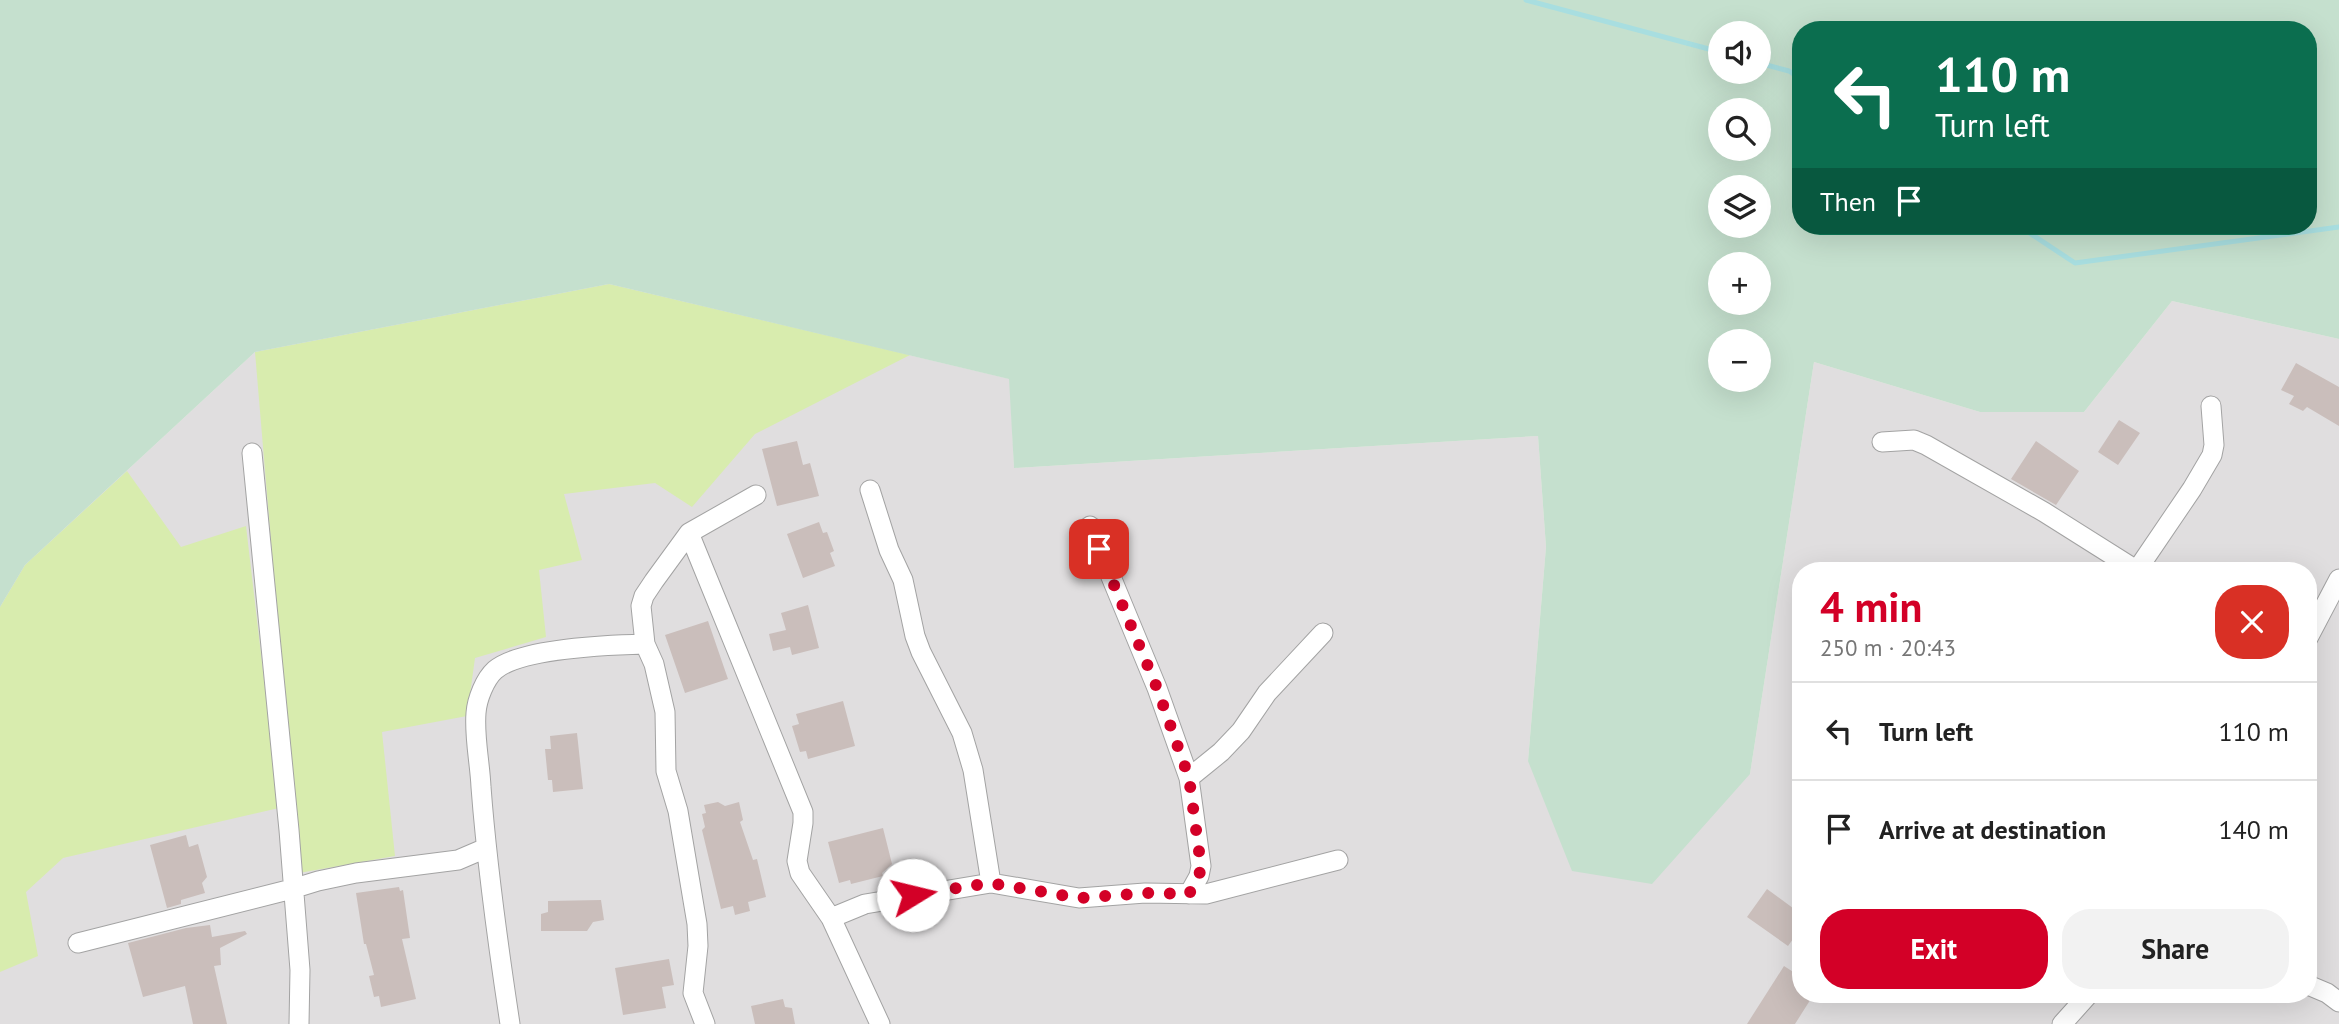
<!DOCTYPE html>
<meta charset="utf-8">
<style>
:root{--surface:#fff;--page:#f2f2f2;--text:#222;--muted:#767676;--line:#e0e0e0;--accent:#d30027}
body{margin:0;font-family:"PT Sans",sans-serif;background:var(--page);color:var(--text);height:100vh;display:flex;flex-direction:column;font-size:26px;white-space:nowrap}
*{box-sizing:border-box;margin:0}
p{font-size:23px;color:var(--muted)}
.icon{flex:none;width:38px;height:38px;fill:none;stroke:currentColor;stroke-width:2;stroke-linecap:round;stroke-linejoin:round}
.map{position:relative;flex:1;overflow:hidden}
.sheet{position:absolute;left:1792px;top:562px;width:525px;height:441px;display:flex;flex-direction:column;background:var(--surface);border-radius:28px;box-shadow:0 7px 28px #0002}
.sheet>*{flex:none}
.banner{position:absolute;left:1792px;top:21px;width:525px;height:214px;border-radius:28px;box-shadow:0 7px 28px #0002;background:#0b6e4f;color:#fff;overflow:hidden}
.buttons{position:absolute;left:1708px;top:21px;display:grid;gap:14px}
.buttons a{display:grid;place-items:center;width:63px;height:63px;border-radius:50%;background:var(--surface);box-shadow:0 7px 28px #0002;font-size:35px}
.pin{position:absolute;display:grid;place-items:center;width:60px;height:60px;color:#fff;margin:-30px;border-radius:14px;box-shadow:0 4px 10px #0006}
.me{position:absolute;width:77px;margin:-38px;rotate:81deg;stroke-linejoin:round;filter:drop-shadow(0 0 5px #0008)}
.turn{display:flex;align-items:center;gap:24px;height:147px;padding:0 28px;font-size:32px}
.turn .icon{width:91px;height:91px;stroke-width:2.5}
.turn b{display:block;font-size:49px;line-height:60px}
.then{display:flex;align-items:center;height:66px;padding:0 28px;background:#0003;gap:14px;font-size:26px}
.round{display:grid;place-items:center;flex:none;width:74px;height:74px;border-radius:28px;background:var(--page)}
.head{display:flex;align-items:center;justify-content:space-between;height:119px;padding:0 28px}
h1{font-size:42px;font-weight:800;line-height:52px;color:var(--accent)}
.cta{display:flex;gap:14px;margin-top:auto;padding:14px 28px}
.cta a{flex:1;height:80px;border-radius:28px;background:var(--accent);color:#fff;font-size:28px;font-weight:800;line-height:80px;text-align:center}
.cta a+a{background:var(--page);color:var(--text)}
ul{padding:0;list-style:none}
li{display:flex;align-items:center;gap:21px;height:98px;padding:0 28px;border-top:2px solid var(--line)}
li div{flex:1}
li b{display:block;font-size:26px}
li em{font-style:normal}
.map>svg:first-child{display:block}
</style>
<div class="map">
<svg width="2339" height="1024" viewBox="0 0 2339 1024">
<rect width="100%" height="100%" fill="#f2ede8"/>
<path fill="#e0dedf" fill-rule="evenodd" d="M609,284L1010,379L1014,468L1538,436L1546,547L1528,761L1750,774L1814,362L1980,412H2084L2172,301L2339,339V1024H0V607L25,565L255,352ZM1801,570H2308V994H1801Z"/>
<path fill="#d8ecae" d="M609,284L910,355L755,434L692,507L655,483L564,494L582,560L539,570L546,637L475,658L467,716L382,732L395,856L299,873L255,352Z
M127,471L181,547L246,526L279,808L63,858L26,892L38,956L0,972V607L25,565Z"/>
<path fill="#c5e0ce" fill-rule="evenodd" d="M0,0H2339V339L2172,301L2084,412H1980L1814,362L1750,774L1652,884L1572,871L1528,761L1546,547L1538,436L1014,468L1009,379L609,284L255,352L25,565L0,607ZM1801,30H2308V226H1801ZM1759,33V72H1720V33ZM1759,110V149H1720V110ZM1759,187V226H1720V187ZM1759,264V303H1720V264ZM1759,341V380H1720V341Z"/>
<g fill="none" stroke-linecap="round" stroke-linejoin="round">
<path stroke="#a8dee0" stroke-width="5" d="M1526,0L1720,52
M1759,63L1789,71L1801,79
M2019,226L2075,263L2339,227"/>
</g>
<path fill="#cabebb" d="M2296,363L2339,387V426L2307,407L2303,411L2289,404L2294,396L2281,390Z
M2119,420L2140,433L2118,465L2098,452Z
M797,441L803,465L810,463L819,496L777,506L762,449Z
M2036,441L2079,471L2056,505L2011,479Z
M819,522L823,533L827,532L834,551L830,553L835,566L803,578L787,534Z
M808,605L819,648L792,655L790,647L773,651L769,634L786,630L781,613Z
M708,621L728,679L685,693L665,635Z
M843,701L855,746L808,759L806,751L800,752L792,726L799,724L796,714Z
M577,733L583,789L553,792L552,780H548L545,749H551L550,736Z
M718,802L725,806L739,802L743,820L740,822L753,860L757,859L766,897L748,902L750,911L735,915L733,906L721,909L702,830L705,827L702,814L706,813L704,805Z
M883,828L892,864L882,873L883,876L851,884L850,880L839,883L828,842Z
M186,835L189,847L198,844L207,877L202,883L205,893L181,900V904L167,908L150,845Z
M399,887L400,891L403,890L410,938L402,939L416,999L381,1007L379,996L374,997L369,976L374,975L366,944H364L356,893Z
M1767,889L1801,914V928L1788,946L1747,917Z
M601,900L604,920L593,922L587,931H541V914L548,912V901Z
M210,925L212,937L245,931L247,934L220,948L221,965L214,966L227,1024H193L185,986L143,997L128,943L186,928Z
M669,959L674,985L662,987L666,1008L623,1015L615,968Z
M1784,966L1801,977V994H1814L1795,1024H1747Z
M783,999L785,1007L792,1008L795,1024H755L751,1006Z"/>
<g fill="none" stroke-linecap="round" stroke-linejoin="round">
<g stroke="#a3a3a3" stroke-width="21">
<path id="minor" d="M1882,442L1914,440L1926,445L2044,512L2136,570
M252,453L289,830L300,970L299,1024
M870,490L889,550L903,580L915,636L921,652L962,733L973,770L991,883
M1090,526L1157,688L1189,778L1201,866L1199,876L1189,894
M689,533L803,812V823L797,861L800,873L831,918L880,1024
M2137,570L2192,489L2212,455L2214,445L2211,406
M2308,638L2339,579
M1189,778L1221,752L1241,731L1267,693L1323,633
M831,918L865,904L991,883L1079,898L1145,893L1206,894L1338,860
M78,943L292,889L318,881L356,873L458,860L486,848
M2308,985L2327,993L2339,1002
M510,1024C498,945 487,867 481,787C480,763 474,737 476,713C477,699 485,679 495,670C521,648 610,645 645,644
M705,1024L693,993L698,946L697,924L678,811L666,771L665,712L654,664L645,644L641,606L644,596L654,581L689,533L756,495
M2062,1024L2089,994"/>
</g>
<use href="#minor" stroke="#fff" stroke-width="19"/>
</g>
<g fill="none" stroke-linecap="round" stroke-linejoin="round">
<path stroke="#d30027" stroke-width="12" stroke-dasharray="0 21.6" d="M913,895L990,883L1079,898L1145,893L1189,894L1199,876L1201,866L1189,778L1157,688L1099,549"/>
</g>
</svg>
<div class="buttons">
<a><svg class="icon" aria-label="sound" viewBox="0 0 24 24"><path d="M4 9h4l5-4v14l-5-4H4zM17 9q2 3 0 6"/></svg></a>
<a><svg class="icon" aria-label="search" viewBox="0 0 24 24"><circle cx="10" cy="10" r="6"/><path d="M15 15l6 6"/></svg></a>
<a><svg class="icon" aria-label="layers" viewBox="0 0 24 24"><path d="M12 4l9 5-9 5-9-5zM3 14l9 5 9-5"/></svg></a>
<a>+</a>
<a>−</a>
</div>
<div class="pin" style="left:1099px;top:549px;background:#d93025"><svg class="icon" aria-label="arrive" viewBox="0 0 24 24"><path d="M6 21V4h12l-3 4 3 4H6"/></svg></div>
<svg class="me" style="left:913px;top:895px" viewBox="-20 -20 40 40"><circle r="19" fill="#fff"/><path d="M0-13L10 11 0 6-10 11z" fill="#d30027"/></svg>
<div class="banner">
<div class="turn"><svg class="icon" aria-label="left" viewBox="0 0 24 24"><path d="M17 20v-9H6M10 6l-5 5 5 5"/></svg><div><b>110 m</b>Turn left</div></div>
<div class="then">Then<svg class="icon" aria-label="arrive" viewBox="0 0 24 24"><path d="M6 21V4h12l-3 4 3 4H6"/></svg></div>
</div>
<section class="sheet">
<div class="head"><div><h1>4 min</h1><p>250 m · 20:43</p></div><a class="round" style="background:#d93025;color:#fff"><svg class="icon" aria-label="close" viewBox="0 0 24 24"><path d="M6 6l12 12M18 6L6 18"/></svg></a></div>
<ul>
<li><svg class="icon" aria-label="left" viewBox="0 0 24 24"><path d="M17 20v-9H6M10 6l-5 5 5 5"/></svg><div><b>Turn left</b></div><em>110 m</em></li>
<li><svg class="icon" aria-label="arrive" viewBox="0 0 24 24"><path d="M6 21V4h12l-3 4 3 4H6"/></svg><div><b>Arrive at destination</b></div><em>140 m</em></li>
</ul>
<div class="cta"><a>Exit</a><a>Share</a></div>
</section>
</div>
